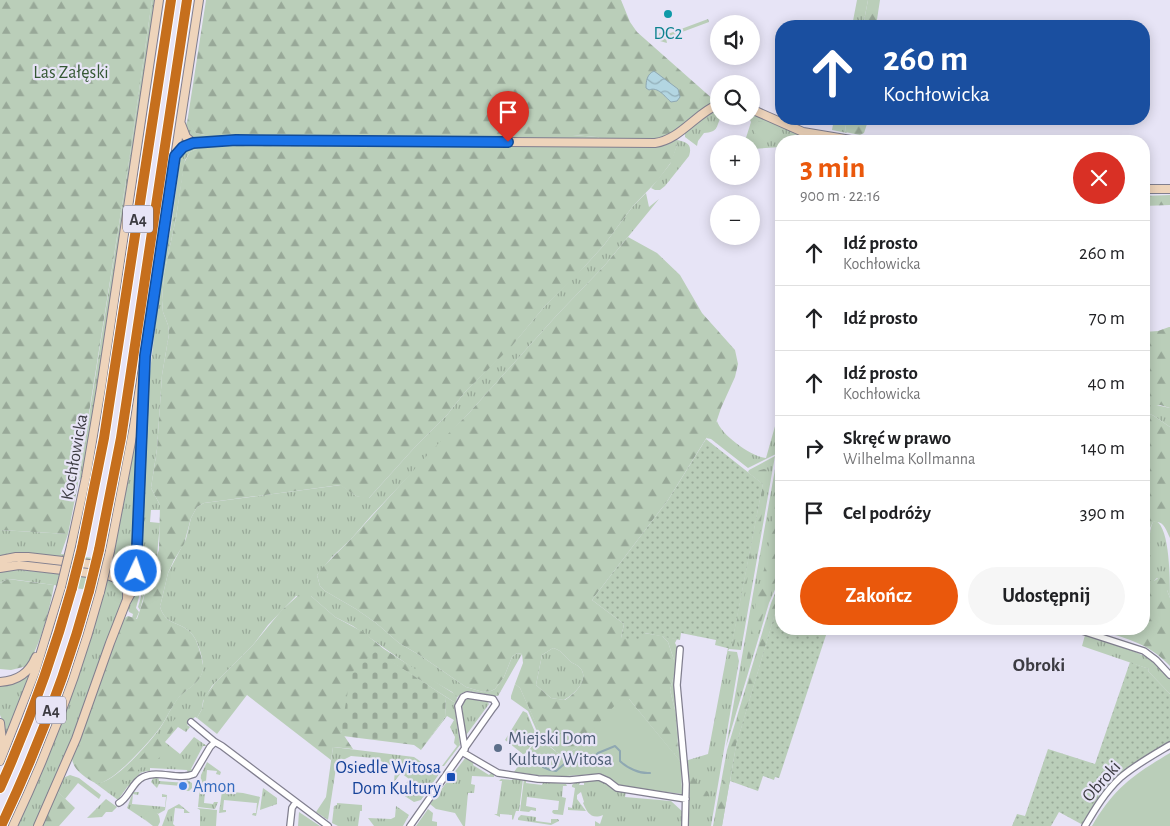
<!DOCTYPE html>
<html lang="pl">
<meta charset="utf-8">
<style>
:root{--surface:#fff;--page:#f6f6f6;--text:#202124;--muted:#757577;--line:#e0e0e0;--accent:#ea580c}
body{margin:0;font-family:"Alegreya Sans",sans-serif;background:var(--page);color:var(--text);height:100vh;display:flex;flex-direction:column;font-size:19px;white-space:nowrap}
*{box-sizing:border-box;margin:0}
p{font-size:16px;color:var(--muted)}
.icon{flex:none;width:28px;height:28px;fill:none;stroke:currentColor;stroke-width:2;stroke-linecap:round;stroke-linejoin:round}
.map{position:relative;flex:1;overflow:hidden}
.sheet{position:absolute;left:775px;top:135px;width:375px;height:500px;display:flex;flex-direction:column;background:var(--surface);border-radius:20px;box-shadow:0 2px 12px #0003}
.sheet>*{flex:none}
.hud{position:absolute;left:775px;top:20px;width:375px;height:105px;border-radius:20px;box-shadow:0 2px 12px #0003;background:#1a4fa0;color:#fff;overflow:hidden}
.fabs{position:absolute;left:710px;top:15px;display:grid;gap:10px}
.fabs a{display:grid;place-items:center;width:50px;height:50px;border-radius:50%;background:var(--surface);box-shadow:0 2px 12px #0003;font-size:25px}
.pin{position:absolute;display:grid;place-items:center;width:42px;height:42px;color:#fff;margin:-51px -21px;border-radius:50% 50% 50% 0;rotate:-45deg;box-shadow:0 0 5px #0007}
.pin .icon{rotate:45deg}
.me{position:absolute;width:55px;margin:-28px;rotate:3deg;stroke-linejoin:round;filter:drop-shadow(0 0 4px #0008)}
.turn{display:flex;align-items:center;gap:18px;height:105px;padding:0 25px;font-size:22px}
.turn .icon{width:65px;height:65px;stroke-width:2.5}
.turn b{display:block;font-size:35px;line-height:42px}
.round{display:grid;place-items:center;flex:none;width:52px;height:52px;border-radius:26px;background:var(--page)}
.overview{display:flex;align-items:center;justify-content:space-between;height:85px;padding:0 25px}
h1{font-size:30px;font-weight:600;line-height:38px;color:var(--accent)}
.button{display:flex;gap:10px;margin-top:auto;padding:10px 25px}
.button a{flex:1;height:58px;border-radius:30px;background:var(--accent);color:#fff;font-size:20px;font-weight:600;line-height:58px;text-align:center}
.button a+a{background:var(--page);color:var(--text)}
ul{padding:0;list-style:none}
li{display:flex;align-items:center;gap:15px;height:65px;padding:0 25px;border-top:1px solid var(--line)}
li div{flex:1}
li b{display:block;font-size:19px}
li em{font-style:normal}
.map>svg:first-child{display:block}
</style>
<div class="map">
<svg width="1170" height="826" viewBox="0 0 1170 826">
<defs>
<pattern id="grass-tufts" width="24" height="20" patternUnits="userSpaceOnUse" patternTransform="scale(1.25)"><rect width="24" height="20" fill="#baceb9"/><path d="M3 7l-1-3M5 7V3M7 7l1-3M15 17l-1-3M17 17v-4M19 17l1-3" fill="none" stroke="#98a898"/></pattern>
<pattern id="forest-firs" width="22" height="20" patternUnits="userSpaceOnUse" patternTransform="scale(1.25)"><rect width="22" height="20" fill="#baceb9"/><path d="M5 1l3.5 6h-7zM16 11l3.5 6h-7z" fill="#98a898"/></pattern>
<pattern id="cemetery-stones" width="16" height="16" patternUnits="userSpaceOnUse" patternTransform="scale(1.25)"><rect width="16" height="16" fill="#baceb9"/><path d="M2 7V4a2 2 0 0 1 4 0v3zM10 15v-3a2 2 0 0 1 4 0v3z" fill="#98a898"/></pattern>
<pattern id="garden-dots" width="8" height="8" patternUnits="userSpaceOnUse" patternTransform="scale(1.25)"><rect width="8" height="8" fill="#baceb9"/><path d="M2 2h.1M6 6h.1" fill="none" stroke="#98a898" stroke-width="1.8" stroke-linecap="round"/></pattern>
<pattern id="water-waves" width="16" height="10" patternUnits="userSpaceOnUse" patternTransform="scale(1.25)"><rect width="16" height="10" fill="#b3d6e2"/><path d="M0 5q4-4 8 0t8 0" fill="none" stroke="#93afb9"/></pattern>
</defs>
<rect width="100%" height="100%" fill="#e7e4f6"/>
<path fill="url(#grass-tufts)" d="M152,0H156L99,384L83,477L79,480L129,161Z
M857,0H868L863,26H852Z
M708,19L709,22L666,38L667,43L660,41L658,36L659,33L663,32L665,35Z
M719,108V116H721C716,128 718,132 704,133L698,141L697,146L685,137V132L704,115Z
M751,113L803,137L813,139V141H781V147L751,149V144H744L751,122L749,118L747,116H751Z
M834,119H847L845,131L847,133L832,130Z
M187,121L196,133L205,135H573L597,137L602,139H195L189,137L185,129Z
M675,140C686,141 693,144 689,156L665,186L660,190H655L651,188L670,164L677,145L671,142Z
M204,146L190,152L185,160L176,218L164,274L162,300L163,312L168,325L169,334L162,375L157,449L151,488L160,505L161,510H151L150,522L160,523L157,556L148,579L140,610L138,607L141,597L144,562L140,556L146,407L161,275L171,227L181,154L187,147Z
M646,193L649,207L659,199L605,265L557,315L468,414L371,516L352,538L332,557L317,575L320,586L325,591L356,609L376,623L399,643L421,656L466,687L483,692L491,691L495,689L504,677L512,657L517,653L522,654L498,696C486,697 466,684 457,698L452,692L424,676L353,626L335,617L311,596H296L268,625L253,645L212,686L203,701L202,709L197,718L195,717L187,725L190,727L186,732L178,727L165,742L180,754L194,737L207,746H203L191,769L193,770L192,772L188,773L187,770L150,768V772L147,771L140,773L135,781H132L130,786H128L120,797L122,798L118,800L95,783C111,787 148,744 158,731C165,722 169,711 176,701C184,689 204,683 203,665C202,656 198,640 191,633C180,621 166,626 160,607L168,573L186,539L191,518L197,507L204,503L341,485L356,496L369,498L415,447L447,415L465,392L514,343L544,307L585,266L604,245L633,206Z
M1152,404L1170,408V427L1154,416L1146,412V407Z
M781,405V425L776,454L748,468L711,439L706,438L717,421C721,435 752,457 766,458Z
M139,420L135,556L126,560L113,559Z
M781,435V469L780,479L781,480V576L769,603L726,747Z
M775,456L741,650L729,649L728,651L737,652L739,661L711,826H687L688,814L685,761L708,754L728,648H731L763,484L748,472L749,470Z
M1156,521C1170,528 1170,580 1170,598L1167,590V585L1157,578L1154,581H1144V551C1152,543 1148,531 1153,522Z
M0,530L68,534L61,554L125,562L134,560L131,566L30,554H12L0,556Z
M140,560L142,562L139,597L136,608L139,612L136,619L132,618L133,614L129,612L127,607Z
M12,569L115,580L122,584L125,596L74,736L35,826H17C52,750 81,673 103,592L18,580L8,579L0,583V572Z
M781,579V593L736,745L722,826H713L727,750L771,603Z
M1085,635L1133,651L1149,658L1170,679V694L1148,671L1149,669L1082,646Z
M662,636L677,639L675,643L678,649L681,762L674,754L678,751L676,714L670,690L674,675V660L668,642Z
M553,648C562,650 564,656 571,662C574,664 578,665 581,669C589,681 574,694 564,700L551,698L536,685L542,655Z
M31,674L5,738L4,725L0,715V685L17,682Z
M446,697L454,702L460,745L444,766H442L457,746L454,743L455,737L450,727L454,720L447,716L421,750L445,717Z
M471,697L487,701L489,704L467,734L466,739L462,707L465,700Z
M523,711L527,713L537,737L524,755L505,740Z
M333,747L414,757L439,774L421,800L414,802L400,793L409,779L401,773L394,782L395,769L394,767L374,758L351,756L341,761L336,768L328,820L316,812L326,797Z
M466,757L474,761L473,765L489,775L492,772L494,775V777L472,776L471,784L475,785L474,793H468L465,826H463L455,813L436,809L430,804Z
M207,762L221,772L220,775L216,774L217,771L207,770L204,803L213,804L214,802H218L215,809L198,807L201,775Z
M70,775L79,778L101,795L99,799L78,783L65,799L57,791L63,778Z
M158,776L159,781L186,783L187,780L192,783V788L189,791H186V784L181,783V786L159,784L157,788L151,782L153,778Z
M514,778L523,779L519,811H516L513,820L512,819V815L500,814V817L494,814H497L502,781H499L501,779L512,780Z
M524,779H526V783L542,785L543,782L566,784L567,786H563L562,797L566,798L563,815L554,814L552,812L553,810H558L559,801L527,797L526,806L536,808V811L531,810L529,812L520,811Z
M591,779C600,780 610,782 616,791L626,792L625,797L671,801L684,813L682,826H595V821L600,824L603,815C591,820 587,812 583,803L584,802L581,792L577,795V799L586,811L568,810V807L572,808L575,788L572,787V785L577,781H581L579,785H584V783H582L583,780Z
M263,788L277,798V804L260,810Z
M222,791L243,793L260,797L256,816L252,815L253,813H256L257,803L224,800L223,810H226V812L219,813Z
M133,792H139L138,795L133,794L132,804L165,807L166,797H162V794L167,795L165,810L158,814L157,813L144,819L154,826L127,808Z
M106,799L117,807L112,812H106L102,817L87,818Z
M337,803L362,805V811H360L358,826H338L332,823L334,806L337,805Z
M179,804L190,813H184V809L175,808L173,824L175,826H162L168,810Z
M396,806L409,815L403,826H374L368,818L391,819L395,817Z
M197,808L217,810L216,826H200V810Z
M428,809L433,813L432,821L437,822V826H416Z
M521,815L536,817V821L551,823V819H558L559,821L551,825L518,820V818Z"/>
<path fill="url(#forest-firs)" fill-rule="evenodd" d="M0,0H152L129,161L77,489L68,534L0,530Z
M206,0H621L630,22L637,32L715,101C698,109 686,123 671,133C654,144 621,139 602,139L597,137L573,135H205L196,133L187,123Z
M868,0H880L876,26H863Z
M847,119H871L870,124V121H868L864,133L860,135L845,132Z
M755,120L763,122C766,126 765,134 761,137H758C754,131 749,127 755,120Z
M671,142H675L677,145L672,161L658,180L633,206L604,245L576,276L544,307L511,347L465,392L447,415L415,447L368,499L356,496L340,485L204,503L197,507L191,518L184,544L174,560L168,573L160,607C166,626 180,621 191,633C198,640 201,655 203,665C205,682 185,689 177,700C170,709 166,720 159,729C148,743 114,782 97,784C86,778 72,770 72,757L123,619L128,616L137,619L143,601L148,579L159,550L160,505L151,488L157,449L162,375L169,334L168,325L163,312L162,300L164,274L176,218L184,163L190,152L204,146L237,143L647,147L660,146Z
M1170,195V205L1144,206V196Z
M628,237L657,253L680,275L702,313L735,350L738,364L735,377L721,408L715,426L707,437L668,500L592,600L624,624L621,638L644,633L662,636L668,642L674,660V675L670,690L676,714L678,752L674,754L629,699L575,749L567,753L559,754L543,740L520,688L515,684L523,663L522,654L517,653L512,657L504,677L495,689L491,691L483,692L466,687L421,656L399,643L376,623L356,609L325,591L320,586L317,575L323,567L352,538L433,449L468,414L557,315L605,265ZM553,648C562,650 564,656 571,662C574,664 578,665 581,669C589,681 574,694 565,700L551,698L536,685L542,655Z
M1169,327H1170V408L1160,405H1148L1145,409L1146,412L1154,416L1170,427V538C1166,530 1164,520 1153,522L1149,530C1151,541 1153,542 1144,551V332L1158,331Z
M764,469L767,470L768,474L764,494L760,531L758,545L752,557L743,601L740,620L733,649H731L763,484L749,473L752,471H757Z
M781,469V567L764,611L748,668L745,670L758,591L766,562Z
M1160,577L1167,581V590L1170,598V666C1149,643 1123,637 1094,629H1144V581H1154Z
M8,579L54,585C50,609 40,646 27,666L11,670L0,669V583Z
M781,584V593L736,745L722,826H714L735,728L765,626Z
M302,592L311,596L335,617L363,632L384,649L456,695L457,698L455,706L454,702L376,652L341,731L353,749L333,747L331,760L247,695L217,734L197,718L202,709L204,698L215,683L253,645L281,611Z
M175,719L178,720V724L165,741L164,754C157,761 149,761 142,767C136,771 133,777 127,781H124L126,773Z
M688,775H692L698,784L708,792V796L705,798L699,793L690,790L688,785Z
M57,791L75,808L59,826H41Z"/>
<path fill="url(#cemetery-stones)" d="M376,651L446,697L445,717L421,750L414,745L343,736L341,731L351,673Z"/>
<path fill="#baceb9" d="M515,684L520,688L543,739L551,743L550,747L559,754L567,753L575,749L617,703L623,698L629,699L681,762L682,794L618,786L611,779L597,774L551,777L514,772L539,736L528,711L511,699V696Z
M1170,753V826H1092C1114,788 1133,775 1170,753Z
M152,810C158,812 160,816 160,822L158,826H153L143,818L147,812Z
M299,812L320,826H298Z"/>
<path fill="url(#garden-dots)" d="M706,439L763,484L731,649L715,645L716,640L681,633L680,640L645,633L643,641L621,638L624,624L592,600L668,500Z
M781,593V629H832H828L779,778L775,777L774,780L763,776L758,791L730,781L736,745Z
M1130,662L1149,669L1148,671L1170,694V743L1131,766L1083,825L1059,812L1051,826H1012L1017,814L1025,816L1048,749L1095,764Z"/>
<path fill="url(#water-waves)" stroke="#8fa8b2" d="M654,71L678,89L680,97L677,101L671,102C665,97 658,86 649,90L646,88C646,81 647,74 654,71Z"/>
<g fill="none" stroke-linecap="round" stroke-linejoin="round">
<path stroke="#8fa8b2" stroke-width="2" d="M574,762L591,760L598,753L615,746L620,751V761C627,768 640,774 650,773
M543,767L550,770L556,771L569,760"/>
<g stroke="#817f8f" stroke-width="8">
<path id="street" d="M1076,629L1144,651L1156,660L1170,675
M680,649L677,685L686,784L685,826
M191,722L215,742L222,746L328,826
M462,752L498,773L538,779L570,780L599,777L608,781L617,788L686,799
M119,803C129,798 132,782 143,777C159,769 178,781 194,774L210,747L215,742
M290,826L292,808L296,802
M410,826L493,708L496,704L493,699L467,695L463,697L458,706L465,749
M1085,826C1095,809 1105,792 1120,778C1135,765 1153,755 1170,745"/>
</g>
<g stroke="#817f8f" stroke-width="10">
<path id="secondary" d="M751,109L803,132L857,141
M181,124L186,137L193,143
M175,156L183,147L193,143L236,140L655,143C681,139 696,113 719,104
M1144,189H1170
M71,546L86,477L101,388L159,0
M110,551L134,426L199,0
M0,560L16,557H28L124,568L136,571
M0,568L19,565L106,575H129L136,571
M110,576C122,580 128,585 127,598
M0,682C18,681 29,673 36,657
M0,723L2,741L0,749
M0,761L35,672L61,587
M13,826C49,750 78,673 100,592
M38,826L76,739L110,643L126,602L132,591L136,571L137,558L144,393"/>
</g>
<g stroke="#fff" stroke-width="12">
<path id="highway" d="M82,548L104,438L171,0
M99,550L121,438L187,0
M0,788C29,723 53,657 72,588
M1,826C37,750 67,672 89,591"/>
</g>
<use href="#street" stroke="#fff" stroke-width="5.5"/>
<use href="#secondary" stroke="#eed4bb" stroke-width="8"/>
<use href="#highway" stroke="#c66f1d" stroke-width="10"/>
<g stroke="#817f8f" stroke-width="10" stroke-linecap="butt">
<path id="secondary-bridge" d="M61,587L71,546
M100,592L110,551"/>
</g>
<g stroke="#fff" stroke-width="12" stroke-linecap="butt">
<path id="highway-bridge" d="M72,588L82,548
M89,591L99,550"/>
</g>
<use href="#secondary-bridge" stroke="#eed4bb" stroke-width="8"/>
<use href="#highway-bridge" stroke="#c66f1d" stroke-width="10"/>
</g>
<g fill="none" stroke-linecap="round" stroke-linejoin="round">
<g stroke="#114b97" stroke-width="12">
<path id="route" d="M136,571L145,356L175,156L183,147L193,143L236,140L508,142"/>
</g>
<use href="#route" stroke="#1a73e8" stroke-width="9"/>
</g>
<circle fill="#0f9aa8" stroke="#e7e4f6" stroke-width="2" cx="668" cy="14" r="5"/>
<circle fill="#5c6f8a" stroke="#e7e4f6" stroke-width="2" cx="498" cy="748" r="5"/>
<rect fill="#1a4fb4" stroke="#e7e4f6" stroke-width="2" x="446" y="772" width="10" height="10" rx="2.5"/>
<circle fill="#3f7fe0" stroke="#e7e4f6" stroke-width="2" cx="183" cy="786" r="5"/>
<g text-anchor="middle" stroke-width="4.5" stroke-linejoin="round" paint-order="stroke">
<g fill="#e7e4f6" stroke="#6f6e78" stroke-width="1">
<rect x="123" y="205.5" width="30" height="27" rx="4"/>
<rect x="36" y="696.5" width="30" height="27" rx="4"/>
</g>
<g font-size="16" font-weight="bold" fill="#3c3b42">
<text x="138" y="225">A4</text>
<text x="51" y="716">A4</text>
</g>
<g font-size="18" fill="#0d838f" stroke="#e7e4f6">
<text x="668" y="39">DC2</text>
</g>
<g font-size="18" fill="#355834" stroke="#e7e4f6">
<text x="71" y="78">Las Załęski</text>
</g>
<g font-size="18" fill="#3c3b42" stroke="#e7e4f6">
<text transform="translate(74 457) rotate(-80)" y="6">Kochłowicka</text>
<text transform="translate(1101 781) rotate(-48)" y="6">Obroki</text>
</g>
<g font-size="18" fill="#4e5e75" stroke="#e7e4f6" text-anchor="start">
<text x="508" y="744">Miejski Dom<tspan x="508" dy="21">Kultury Witosa</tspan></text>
</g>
<g font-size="18" fill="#164399" stroke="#e7e4f6" text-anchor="end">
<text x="441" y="773">Osiedle Witosa<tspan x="441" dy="21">Dom Kultury</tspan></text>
</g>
<g font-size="18" fill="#366cbe" stroke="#e7e4f6" text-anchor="start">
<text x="193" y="792">Amon</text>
</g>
<g font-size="19" font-weight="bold" fill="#3c3b42" stroke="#e7e4f6">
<text x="1039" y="671">Obroki</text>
</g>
</g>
</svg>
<div class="fabs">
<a><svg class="icon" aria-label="sound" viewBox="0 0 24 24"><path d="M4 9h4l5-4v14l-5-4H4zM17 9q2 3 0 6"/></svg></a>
<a><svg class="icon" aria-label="search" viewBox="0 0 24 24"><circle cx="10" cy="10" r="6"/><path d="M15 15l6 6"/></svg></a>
<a>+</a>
<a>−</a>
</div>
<div class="pin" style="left:508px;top:142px;background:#d93025"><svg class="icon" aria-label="arrive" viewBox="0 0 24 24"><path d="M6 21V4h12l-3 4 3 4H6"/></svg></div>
<svg class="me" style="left:136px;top:571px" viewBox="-20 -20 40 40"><circle r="17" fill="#1a73e8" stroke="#fff" stroke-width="3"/><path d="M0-11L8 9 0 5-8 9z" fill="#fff"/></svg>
<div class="hud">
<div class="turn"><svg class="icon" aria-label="ahead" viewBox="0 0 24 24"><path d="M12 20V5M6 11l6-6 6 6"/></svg><div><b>260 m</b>Kochłowicka</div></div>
</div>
<section class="sheet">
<div class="overview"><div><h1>3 min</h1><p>900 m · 22:16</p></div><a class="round" style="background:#d93025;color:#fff"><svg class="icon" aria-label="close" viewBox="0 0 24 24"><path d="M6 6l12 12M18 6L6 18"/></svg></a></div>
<ul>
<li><svg class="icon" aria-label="ahead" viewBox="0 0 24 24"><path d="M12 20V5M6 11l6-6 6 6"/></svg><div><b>Idź prosto</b><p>Kochłowicka</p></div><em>260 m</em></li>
<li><svg class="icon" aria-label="ahead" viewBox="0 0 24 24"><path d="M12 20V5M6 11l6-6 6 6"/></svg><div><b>Idź prosto</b></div><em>70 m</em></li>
<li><svg class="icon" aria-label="ahead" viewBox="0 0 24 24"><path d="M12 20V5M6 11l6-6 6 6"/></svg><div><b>Idź prosto</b><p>Kochłowicka</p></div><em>40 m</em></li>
<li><svg class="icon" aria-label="right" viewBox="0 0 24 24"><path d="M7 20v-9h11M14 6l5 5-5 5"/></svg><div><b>Skręć w prawo</b><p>Wilhelma Kollmanna</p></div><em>140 m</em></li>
<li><svg class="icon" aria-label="arrive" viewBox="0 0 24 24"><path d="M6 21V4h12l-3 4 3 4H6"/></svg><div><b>Cel podróży</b></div><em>390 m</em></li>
</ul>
<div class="button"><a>Zakończ</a><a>Udostępnij</a></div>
</section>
</div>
